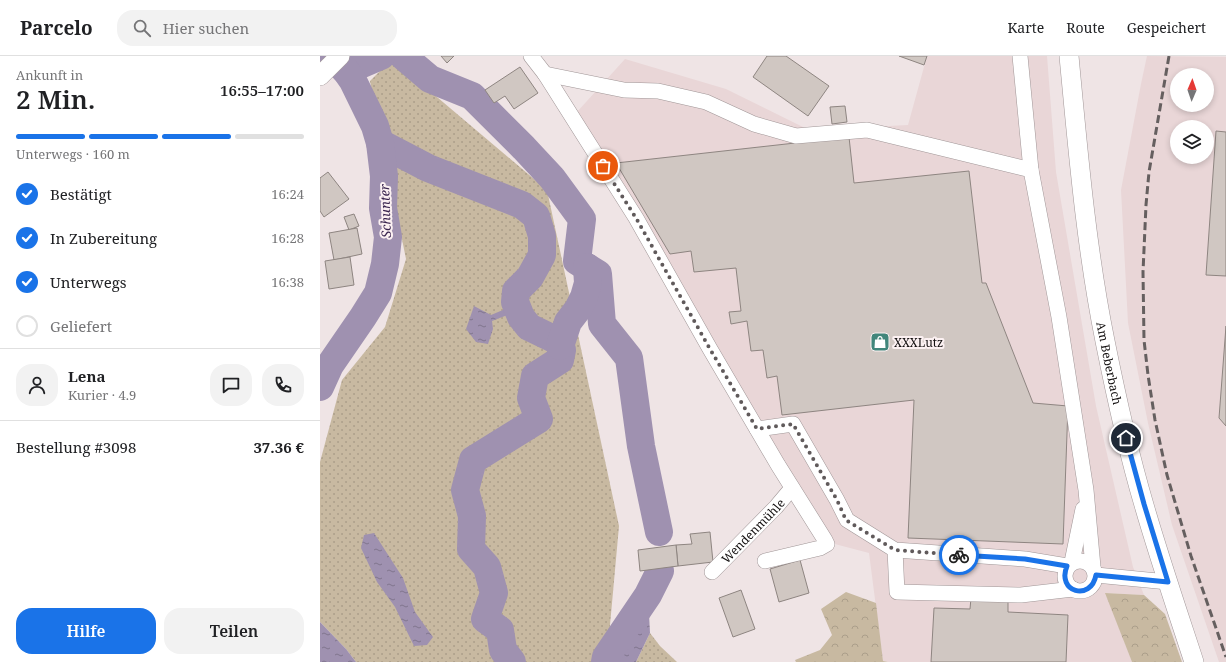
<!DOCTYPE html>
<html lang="de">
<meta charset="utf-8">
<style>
:root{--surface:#fff;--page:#f2f2f2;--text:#202124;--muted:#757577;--line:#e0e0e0;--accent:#1a73e8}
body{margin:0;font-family:"Noto Serif",serif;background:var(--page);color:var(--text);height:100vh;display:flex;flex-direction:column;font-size:15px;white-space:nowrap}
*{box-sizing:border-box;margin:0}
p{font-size:13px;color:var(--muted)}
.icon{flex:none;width:22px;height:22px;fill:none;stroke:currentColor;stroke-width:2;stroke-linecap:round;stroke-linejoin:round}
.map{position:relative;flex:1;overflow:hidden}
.drawer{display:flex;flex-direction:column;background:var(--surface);width:320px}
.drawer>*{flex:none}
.needle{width:26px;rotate:2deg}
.tools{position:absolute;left:850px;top:12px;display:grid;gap:8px}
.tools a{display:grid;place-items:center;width:44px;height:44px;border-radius:50%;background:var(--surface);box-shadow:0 2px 6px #0003;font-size:20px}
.pin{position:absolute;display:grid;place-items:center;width:34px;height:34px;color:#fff;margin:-17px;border:2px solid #fff;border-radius:50%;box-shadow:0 1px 4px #0007}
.courier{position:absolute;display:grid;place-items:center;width:40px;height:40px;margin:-20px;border:3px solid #1a73e8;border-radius:50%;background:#fff;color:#222;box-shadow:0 1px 5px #0007}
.head em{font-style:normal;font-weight:600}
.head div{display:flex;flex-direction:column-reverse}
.head{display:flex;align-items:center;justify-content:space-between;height:68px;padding:0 16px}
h1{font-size:26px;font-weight:600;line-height:30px}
.bar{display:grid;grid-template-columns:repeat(4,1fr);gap:6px 4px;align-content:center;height:48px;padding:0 16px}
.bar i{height:5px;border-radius:3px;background:var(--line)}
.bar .active{background:var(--accent)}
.bar p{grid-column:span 4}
.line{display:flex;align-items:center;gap:10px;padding:0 16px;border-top:1px solid var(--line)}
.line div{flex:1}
.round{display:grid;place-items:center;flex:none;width:42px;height:42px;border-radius:16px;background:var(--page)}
ol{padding:0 16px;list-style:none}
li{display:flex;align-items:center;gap:12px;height:44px}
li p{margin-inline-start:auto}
li .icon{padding:4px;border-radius:50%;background:var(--accent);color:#fff;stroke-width:4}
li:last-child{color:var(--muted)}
li i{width:22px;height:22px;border:2px solid var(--line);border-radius:50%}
.cta{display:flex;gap:8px;margin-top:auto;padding:8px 16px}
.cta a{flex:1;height:46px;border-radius:16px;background:var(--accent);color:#fff;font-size:16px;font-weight:600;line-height:46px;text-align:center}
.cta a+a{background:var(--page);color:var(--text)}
header{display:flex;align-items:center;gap:24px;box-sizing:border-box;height:56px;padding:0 20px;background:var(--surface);border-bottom:1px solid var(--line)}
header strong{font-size:19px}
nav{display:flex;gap:22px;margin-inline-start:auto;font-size:14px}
.search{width:280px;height:36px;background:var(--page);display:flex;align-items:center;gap:10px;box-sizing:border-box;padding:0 14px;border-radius:16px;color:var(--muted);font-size:15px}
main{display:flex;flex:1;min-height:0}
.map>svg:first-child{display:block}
</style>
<header>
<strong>Parcelo</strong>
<div class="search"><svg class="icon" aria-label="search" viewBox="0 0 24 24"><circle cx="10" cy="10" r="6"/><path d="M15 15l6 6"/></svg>Hier suchen</div>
<nav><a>Karte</a><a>Route</a><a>Gespeichert</a></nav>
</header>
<main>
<section class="drawer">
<div class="head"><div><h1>2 Min.</h1><p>Ankunft in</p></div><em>16:55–17:00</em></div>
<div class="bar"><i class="active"></i><i class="active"></i><i class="active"></i><i></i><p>Unterwegs · 160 m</p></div>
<ol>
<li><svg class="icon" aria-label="check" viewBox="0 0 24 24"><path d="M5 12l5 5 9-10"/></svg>Bestätigt<p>16:24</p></li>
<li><svg class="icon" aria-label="check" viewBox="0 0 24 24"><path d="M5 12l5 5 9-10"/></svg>In Zubereitung<p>16:28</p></li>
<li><svg class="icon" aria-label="check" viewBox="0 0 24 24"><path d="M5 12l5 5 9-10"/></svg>Unterwegs<p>16:38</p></li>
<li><i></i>Geliefert</li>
</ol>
<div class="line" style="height:72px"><a class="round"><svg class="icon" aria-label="person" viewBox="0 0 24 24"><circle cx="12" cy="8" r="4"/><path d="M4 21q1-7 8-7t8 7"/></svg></a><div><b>Lena</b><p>Kurier · 4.9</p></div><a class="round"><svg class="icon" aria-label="chat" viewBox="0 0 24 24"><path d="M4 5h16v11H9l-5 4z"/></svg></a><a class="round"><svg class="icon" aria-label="phone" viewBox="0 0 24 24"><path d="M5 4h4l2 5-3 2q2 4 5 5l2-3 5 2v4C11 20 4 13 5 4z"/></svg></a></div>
<div class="line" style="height:52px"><div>Bestellung #3098</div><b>37.36 €</b></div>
<div class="cta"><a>Hilfe</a><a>Teilen</a></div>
</section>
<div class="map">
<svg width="906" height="606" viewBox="0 0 906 606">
<defs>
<pattern id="grass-dots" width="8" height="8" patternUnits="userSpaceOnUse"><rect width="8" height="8" fill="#c8b9a1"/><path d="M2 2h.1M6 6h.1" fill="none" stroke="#ab9e8a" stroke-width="1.8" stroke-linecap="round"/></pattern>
<pattern id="forest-crowns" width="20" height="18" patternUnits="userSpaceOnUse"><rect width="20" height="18" fill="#c8b9a1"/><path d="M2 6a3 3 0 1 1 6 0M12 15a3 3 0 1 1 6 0" fill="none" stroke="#ab9e8a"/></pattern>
<pattern id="water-ripples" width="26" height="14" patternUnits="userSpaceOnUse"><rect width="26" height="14" fill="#9f91b0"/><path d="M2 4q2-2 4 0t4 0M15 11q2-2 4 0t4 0" fill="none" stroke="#80758e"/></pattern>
</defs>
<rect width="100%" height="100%" fill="#efe4e5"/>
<g fill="#e9d6d7" fill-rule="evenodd">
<path d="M607,0H727L736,116L776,350L813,511L824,539L786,537L812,606H568L563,605L549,497L511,487L257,56L305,3L406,33L489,74L588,69Z"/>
<path d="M827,0L906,1V606H899L852,469L828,367L808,267L801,134L821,28ZM857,19H887V49H857ZM857,71H887V101H857Z"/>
</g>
<g fill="url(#grass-dots)">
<path d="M72,3L227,134L299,470L289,580L277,606H36L26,593L0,566V406L22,324L65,271L86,203L50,25Z"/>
<path d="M330,577L340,590L357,606H316Z"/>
</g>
<g fill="url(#forest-crowns)">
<path d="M526,536L556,547L563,605L568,606H476L475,604L500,594L512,579L501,553Z"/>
<path d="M785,537L824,539L845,558L862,606H812Z"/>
</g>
<g fill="url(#water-ripples)">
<path d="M197,248L198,255L172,265L173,273L168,288L156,286L146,273L154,250L171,259Z"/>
<path d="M54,477L83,522L95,556L113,581L107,589L94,590L75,551L57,526L41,492L44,479Z"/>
<path d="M328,539L330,577L316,606H277L291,574Z"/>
<path d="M0,566L26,593L36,606H0Z"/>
</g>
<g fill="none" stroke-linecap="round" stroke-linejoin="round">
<g stroke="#9f91b0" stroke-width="28">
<path d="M83,0L110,23L152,40L204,92L232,122L262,163L257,205L278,218L282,268L309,302L321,390L339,476"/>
<path d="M26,15L61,0"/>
<path d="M60,87L108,112L202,149L216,160L222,180V199L210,221L196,235L195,246L201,261L209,271L238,285L242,294L240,304L215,320L211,342L219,363L153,404L145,434L152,460L151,493L167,511L174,537L165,563L180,574L183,594L192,606"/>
<path d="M240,290L248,266L258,253L264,241L268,227L267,211"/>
<path d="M0,331L10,309L43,261L58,237L65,208L68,181L63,152L64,120L60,87L55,70L33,25L26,15L11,0"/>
<path d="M285,606L286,601L328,539L340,515"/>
</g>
</g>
<g fill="#d0c7c2" stroke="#8e8581">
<path d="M121,0H134L127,7Z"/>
<path d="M447,0H466L509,30L488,60L433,21Z"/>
<path d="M579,0H607L604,9Z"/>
<path d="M200,11L218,37L194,53L185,40L174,47L165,34Z"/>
<path d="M525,50L527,66L512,68L510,51Z"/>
<path d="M896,75L906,76V220L886,219Z"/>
<path d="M529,81L534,127L649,115L662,227H666L713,347L748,350L743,488L588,482L594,344L462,359L457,320L447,322L443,294L431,295L427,265L411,268L409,256L421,255L416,212L374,216L371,195L350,198L296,107Z"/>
<path d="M8,116L29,143L4,161L0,155V122Z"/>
<path d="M34,158L39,170L29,174L24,161Z"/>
<path d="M37,172L42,198L14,204L9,177Z"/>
<path d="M30,201L34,229L9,233L5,205Z"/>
<path d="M906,270V370L899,362Z"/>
<path d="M390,476L393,506L358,510L356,489L372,488L370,478Z"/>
<path d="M356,489L358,510L320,515L318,494Z"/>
<path d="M480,504L489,537L459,546L450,513Z"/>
<path d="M421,534L435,573L413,581L399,542Z"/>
<path d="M651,542L688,544V556L748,559L746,606H611L614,552L650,553Z"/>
</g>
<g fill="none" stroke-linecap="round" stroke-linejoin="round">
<defs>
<g id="minor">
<path d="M211,0L225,18L316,162L390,293L458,409L505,484L507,488L500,492L445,505"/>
<path d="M225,18L304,34L338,35L386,46L434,68L476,80L547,74L711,114L700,0"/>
<path d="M711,114L739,261L766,434L773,511"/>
<path d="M437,373L473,368L517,444L527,464L575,494L705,503L747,510"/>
<path d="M575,494L577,536L701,539L753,533"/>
<circle cx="760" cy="520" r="15"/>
<path d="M752,506L763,453"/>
<path id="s1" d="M392,516L456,451L472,432"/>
<path d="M776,519L848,526"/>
</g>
<g id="major">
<path id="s2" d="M749,0C758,95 766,191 785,285C796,340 808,395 824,449C839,501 857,554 874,606"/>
<path d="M0,20L20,0"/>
</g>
</defs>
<use href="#minor" stroke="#a09697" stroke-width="16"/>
<use href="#major" stroke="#a09697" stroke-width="20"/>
<use href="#minor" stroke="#fff" stroke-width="15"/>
<use href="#major" stroke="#fff" stroke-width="19"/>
<path stroke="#655f5f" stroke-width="3" stroke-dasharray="8 4" stroke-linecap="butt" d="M849,0L829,116L826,149L823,216L824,284L828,319L835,364L847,419L871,500L906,601"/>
</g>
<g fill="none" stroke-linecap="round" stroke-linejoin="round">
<path stroke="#605a5b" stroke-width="4" stroke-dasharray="0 7.2" d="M283,110L316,162L390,293L437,373L473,368L517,444L526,464L575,494L639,499"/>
<path stroke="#1a73e8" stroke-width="5" d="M639,499L705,503L747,510C736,536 771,546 776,519L848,526L824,448L806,382"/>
</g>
<defs>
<symbol id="shop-square" viewBox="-11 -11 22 22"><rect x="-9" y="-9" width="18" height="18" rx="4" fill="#41867b" stroke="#fcf1f2"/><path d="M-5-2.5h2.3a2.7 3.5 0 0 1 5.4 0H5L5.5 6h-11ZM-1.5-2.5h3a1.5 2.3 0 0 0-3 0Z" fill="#fff"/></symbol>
</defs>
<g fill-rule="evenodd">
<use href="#shop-square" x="549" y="275" width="22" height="22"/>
</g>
<g text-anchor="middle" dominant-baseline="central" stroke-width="4" stroke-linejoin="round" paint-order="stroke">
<g font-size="12" fill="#131010" stroke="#fcf1f2" text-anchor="start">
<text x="574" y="286">XXXLutz</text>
</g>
<g font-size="12" fill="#131010" stroke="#fcf1f2">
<text stroke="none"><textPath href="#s2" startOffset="310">Am Beberbach</textPath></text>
<text stroke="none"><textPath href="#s1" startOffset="58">Wendenmühle</textPath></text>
</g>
<g font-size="13" font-style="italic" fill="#39244e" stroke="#fcf1f2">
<text transform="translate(65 155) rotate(-92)">Schunter</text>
</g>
</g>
</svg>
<div class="tools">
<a><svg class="needle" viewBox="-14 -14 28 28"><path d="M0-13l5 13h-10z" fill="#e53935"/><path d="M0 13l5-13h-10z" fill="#757577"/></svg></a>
<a><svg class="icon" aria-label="layers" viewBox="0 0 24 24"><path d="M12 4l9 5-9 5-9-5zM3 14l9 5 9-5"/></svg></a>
</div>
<div class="pin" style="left:283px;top:110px;background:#ea580c"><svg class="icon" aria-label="bag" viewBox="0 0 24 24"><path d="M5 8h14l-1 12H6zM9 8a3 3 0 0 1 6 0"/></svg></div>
<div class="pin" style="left:806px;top:382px;background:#1f2937"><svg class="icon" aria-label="home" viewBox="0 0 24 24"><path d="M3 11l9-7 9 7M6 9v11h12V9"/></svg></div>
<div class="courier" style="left:639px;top:499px"><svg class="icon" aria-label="bike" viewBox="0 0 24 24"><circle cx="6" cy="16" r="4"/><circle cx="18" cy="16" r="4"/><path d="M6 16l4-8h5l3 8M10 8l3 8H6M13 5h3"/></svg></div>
</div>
</main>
